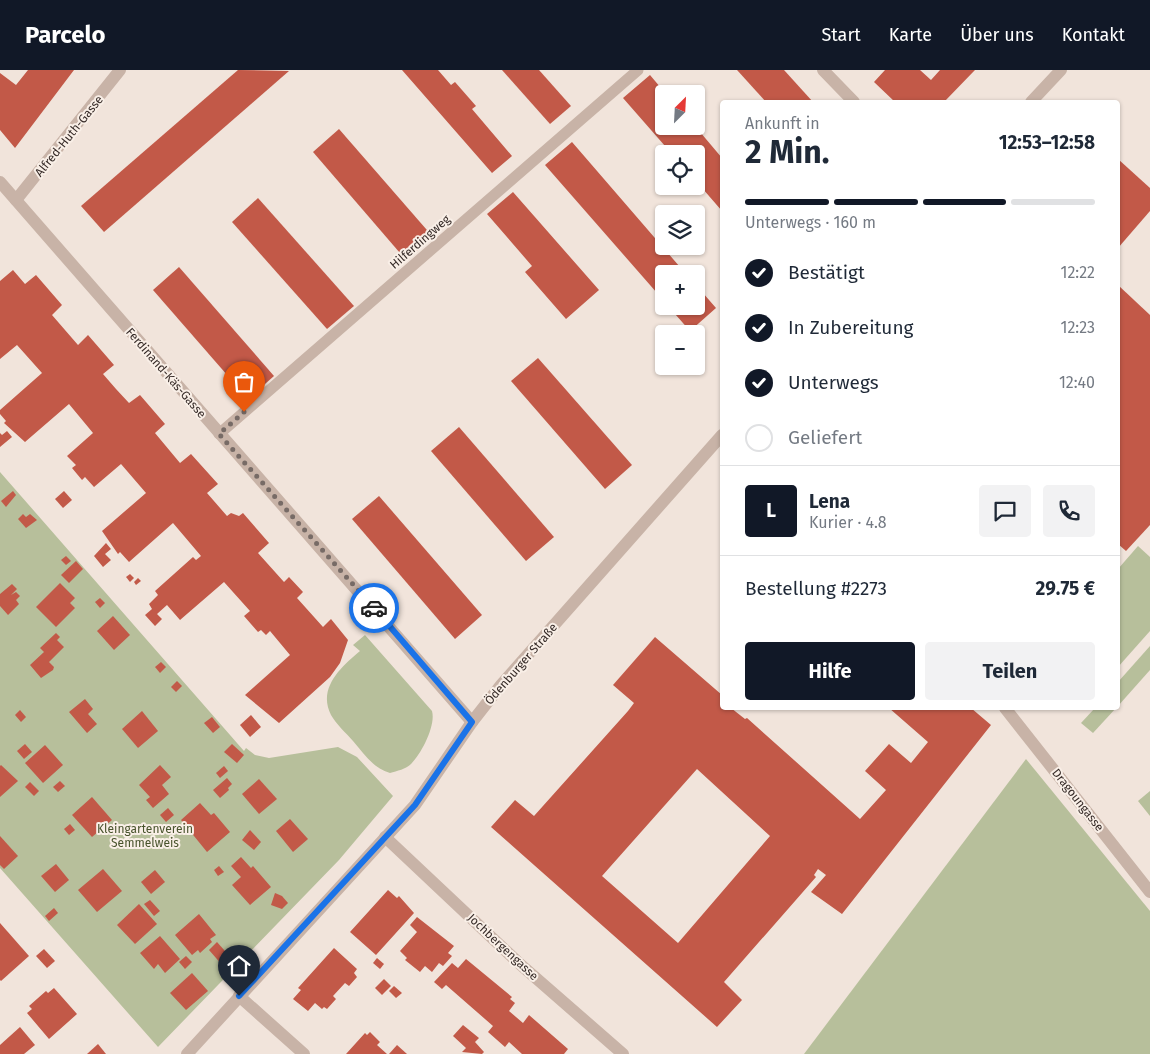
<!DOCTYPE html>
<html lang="de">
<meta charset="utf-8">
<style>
:root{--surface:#fff;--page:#f2f2f3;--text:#1f2937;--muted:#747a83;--line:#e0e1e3;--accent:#111827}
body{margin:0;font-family:"Fira Sans",sans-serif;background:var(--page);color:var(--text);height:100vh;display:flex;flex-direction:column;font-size:19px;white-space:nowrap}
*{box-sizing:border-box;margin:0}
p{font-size:16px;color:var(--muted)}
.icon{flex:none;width:28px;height:28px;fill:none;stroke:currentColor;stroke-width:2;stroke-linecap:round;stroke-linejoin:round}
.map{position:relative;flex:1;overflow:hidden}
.sheet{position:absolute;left:720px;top:30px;width:400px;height:610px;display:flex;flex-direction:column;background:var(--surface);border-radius:5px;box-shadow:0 1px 4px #0004}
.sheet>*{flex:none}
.needle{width:32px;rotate:24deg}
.fabs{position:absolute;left:655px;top:15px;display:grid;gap:10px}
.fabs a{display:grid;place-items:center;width:50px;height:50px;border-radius:5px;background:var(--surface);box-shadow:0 1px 4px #0004;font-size:25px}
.pin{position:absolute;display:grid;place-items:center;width:42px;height:42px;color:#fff;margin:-51px -21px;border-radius:50% 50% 50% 0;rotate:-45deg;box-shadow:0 0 5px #0007}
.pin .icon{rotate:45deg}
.courier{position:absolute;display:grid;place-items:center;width:50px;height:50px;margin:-25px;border:4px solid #1a73e8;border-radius:50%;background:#fff;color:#222;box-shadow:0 1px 6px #0007}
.summary em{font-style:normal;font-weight:700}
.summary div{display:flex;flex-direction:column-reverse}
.summary{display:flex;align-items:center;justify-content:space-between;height:85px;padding:0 25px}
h1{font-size:32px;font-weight:700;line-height:38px}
.bar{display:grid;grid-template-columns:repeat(4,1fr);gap:8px 5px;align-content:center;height:60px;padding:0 25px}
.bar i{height:6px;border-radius:4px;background:var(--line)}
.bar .on{background:var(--accent)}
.bar p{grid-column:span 4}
.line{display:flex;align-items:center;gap:12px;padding:0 25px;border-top:1px solid var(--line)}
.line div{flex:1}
.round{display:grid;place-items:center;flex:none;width:52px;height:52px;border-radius:5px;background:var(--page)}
ol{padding:0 25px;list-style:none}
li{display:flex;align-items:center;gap:15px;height:55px}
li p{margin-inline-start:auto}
li .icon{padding:5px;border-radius:50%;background:var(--accent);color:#fff;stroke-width:4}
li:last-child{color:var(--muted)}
li i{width:28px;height:28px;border:2px solid var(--line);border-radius:50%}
.primary-button{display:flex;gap:10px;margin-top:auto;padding:10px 25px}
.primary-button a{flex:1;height:58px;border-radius:5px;background:var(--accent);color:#fff;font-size:20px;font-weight:700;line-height:58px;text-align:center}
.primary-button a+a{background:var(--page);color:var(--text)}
header{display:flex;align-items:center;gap:30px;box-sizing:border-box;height:70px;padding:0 25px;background:var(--accent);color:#fff}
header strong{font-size:24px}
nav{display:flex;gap:28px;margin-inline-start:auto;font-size:18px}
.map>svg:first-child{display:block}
</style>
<header>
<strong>Parcelo</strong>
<nav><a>Start</a><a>Karte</a><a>Über uns</a><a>Kontakt</a></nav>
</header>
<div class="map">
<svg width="1150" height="984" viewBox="0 0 1150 984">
<rect width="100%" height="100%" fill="#f1e4db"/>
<g fill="#b7bf9b">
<path d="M0,402L244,681L246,678L255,685L269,688L338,677L357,687L393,726L339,790L158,977L0,798Z"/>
<path d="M1138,476L1150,487V561L1118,597V499Z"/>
<path d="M365,565L432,641C436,655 422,683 411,694C406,699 397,701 390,703C373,698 364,684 353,671C346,663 336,654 331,645C317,618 342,596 360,581L353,575Z"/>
<path d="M1150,576V600L1118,636V612Z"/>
<path d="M1095,638H1116L1093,663L1081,653Z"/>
<path d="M1026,689L1150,841V984H804Z"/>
<path d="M1150,721V746L1138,731Z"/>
</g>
<g fill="#c25948" fill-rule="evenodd">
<path d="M28,0H74L15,78L0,60V3L16,15Z"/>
<path d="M238,0L289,1L104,162L81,136Z"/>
<path d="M402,0H438L451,15L455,12L476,36L472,39L512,86L492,103Z"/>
<path d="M502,0H539L571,36L550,54Z"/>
<path d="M737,0H784L813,32H766Z"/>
<path d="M885,0H920L931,10L940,0H975L944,32H895L874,12Z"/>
<path d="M650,5L666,24H664V56H695L722,88V141L696,111V84H672L623,28Z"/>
<path d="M339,59L433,167L406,190L313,82Z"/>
<path d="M572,72L686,204H664V231L545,95Z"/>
<path d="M1118,89L1150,118V141L1118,178Z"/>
<path d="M513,122L599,220L566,249L525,202L532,196L487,144Z"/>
<path d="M258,128L354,236L327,259L232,152Z"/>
<path d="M179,197L274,306L248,329L153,220Z"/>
<path d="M13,200L25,214L36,205L62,235L52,245L78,275L88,265L114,295L103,304L116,319L129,333L140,325L165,354L155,363L180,393L191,384L218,414L207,423L227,446L231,443L239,446L243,443L269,473L258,483L284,512L289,507L303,522L297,528L323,557L331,549L348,570L340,593L330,607L279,653L245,625L290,585L270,561L266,565L261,560L258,562L244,546L250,541L224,512L180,550L167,535L157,544L162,549L155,556L145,545L152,539L149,534L158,525L155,521L193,487L196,490L201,486L173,453L129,492L120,482L118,484L102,461L146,423L121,394L94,417L85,407L82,410L72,398L76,395L67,386L93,363L69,334L25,372L4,353L6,351L0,344V340L42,303L17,275L0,289V211Z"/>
<path d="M696,215L716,238L690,261L668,236H696Z"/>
<path d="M1118,215L1150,245V455L1126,481L1118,474Z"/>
<path d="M538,288L632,395L605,419L511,311Z"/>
<path d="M459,357L554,467L526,491L431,381Z"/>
<path d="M7,361L12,367L0,377V363L2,365Z"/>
<path d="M13,421L16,425L6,437L1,431Z"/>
<path d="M64,421L72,430L63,438L55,429Z"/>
<path d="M379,426L482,545L455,569L352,449Z"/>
<path d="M23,444L26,447L30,444L37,450L26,458L18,449Z"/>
<path d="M106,473L111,479L105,484L111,490L103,497L94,486Z"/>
<path d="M66,486L71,491L66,495L61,490Z"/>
<path d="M76,491L83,499L69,513L61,505Z"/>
<path d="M130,504L134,508L130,512L126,507Z"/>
<path d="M138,508L141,511L136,515L134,512Z"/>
<path d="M60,513L75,528L70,533L75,538L56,557L36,537Z"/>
<path d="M12,514L17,519L11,525L16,522L20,526L16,530L19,534L8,545L0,536V524Z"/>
<path d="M100,528L105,533L100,538L95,532Z"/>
<path d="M113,546L130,565L114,580L97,561Z"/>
<path d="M56,563L60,567L57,570L64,577L49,592L54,597L53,600L41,608L30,595L44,582L40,578Z"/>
<path d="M655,567L722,625V638H731L745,649L747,648L860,749L886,720L865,701L889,674L911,693L928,672L889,638H971L991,655L842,844L811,822L826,805L818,799L814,805L816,807L724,912L742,930L717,957L491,757L515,730L534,746L628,641L634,633L613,615ZM697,699L770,766L678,873L602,806Z"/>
<path d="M161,592L166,597L160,603L155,597Z"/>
<path d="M177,611L182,616L176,622L171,617Z"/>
<path d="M85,629L93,639L88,644L97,654L87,663L69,642Z"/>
<path d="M20,640L26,647L21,652L15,645Z"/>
<path d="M142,641L158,661L138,678L122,659Z"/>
<path d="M251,645L261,657L250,667L240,655Z"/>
<path d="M212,647L220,657L213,663L204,653Z"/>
<path d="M25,674L32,682L24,689L17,681Z"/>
<path d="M232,674L244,685L237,693L224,682Z"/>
<path d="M45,675L63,695L43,713L25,693Z"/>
<path d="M1,695L18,711L0,727V696Z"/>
<path d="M160,695L171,707L162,715L169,724L153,738L146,730L150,727L139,715Z"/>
<path d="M224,696L228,701L220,708L216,703Z"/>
<path d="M227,708L232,714L228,718L229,720L220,728L213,720Z"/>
<path d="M259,709L277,729L259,744L242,724Z"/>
<path d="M60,711L65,716L58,722L53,717Z"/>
<path d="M30,712L39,721L34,726L25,717Z"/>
<path d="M92,727L112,750L92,767L72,745Z"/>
<path d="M200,733L211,745L214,743L230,762L207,782L181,750Z"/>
<path d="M168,738L174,745L166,752L160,745Z"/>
<path d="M290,749L308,769L293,782L276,761Z"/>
<path d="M70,754L75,760L69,765L64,759Z"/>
<path d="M250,760L261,772L254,780L242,770Z"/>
<path d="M0,766L18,786L4,799L0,795Z"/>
<path d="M241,787L251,798L253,796L271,817L250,835L232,815L241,807L231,796Z"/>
<path d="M56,794L69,810L55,822L41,806Z"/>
<path d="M219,796L224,802L218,806L214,800Z"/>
<path d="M103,799L122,821L97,842L78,820Z"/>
<path d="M155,800L165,812L151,824L141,812Z"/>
<path d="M388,820L397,828L399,826L414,843L376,885L350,862Z"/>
<path d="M275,823L282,826L288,833L282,839L271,835Z"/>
<path d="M150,830L160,841L154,846L144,834Z"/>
<path d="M139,834L157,854L135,874L117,855Z"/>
<path d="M54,838L58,843L49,851L45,846Z"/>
<path d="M199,844L216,865L210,869L212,872L200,883L198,880L192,885L175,865Z"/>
<path d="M417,847L454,876L448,883L452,886L443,896L439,893L432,902L425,896L420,902L405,890L407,888L400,881L417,862L410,855Z"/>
<path d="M0,853L29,886L1,911L0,910Z"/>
<path d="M160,866L180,889L165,903L158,894L154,899L140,883Z"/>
<path d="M217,872L232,889L223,896L209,880Z"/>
<path d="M334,878L357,899L354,903L357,907L349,916L345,913L333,926L336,929L327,939L324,937L322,939L315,933L308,941L293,929L301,920L298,918Z"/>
<path d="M44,879L55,891L47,898L36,886Z"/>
<path d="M186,886L192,892L185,899L179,892Z"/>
<path d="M377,888L384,894L380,899L373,893Z"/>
<path d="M466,889L512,927L510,929L515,933L509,941L523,953L529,945L568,979L564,984H522L509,972L505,977L488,962L493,956L446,915L442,919L434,912L452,893L458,898Z"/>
<path d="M192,903L208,921L186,940L170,923Z"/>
<path d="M384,909L391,916L382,925L375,918Z"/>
<path d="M394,916L402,923L396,928L389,921Z"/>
<path d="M54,918L77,944L49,969L27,943L32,939L29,936L46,921L48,923Z"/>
<path d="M463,955L479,968L475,972L484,982L482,984L462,982L466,978L453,966Z"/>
<path d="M20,957L35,975L24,984H0V975Z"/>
<path d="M370,962L380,972L377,975L387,984H346L365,963L367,965Z"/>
<path d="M98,974L106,984H87Z"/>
<path d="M397,975L407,984H389Z"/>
</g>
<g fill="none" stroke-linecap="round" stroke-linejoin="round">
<path stroke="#c8b3a7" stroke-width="11" d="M219,364L638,0"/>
<g stroke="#c8b3a7" stroke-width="12">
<path d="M823,0L854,32"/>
<path d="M1031,32L1061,0"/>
<path d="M0,112L472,652"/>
<path d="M16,130L120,0"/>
<path d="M1005,638L1150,822"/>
<path d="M385,767L521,895L623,984"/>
<path d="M239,926L304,984"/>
<path d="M187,984L415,735L472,652L501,615L722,365"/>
</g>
</g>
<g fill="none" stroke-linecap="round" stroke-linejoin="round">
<path stroke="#776b66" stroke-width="5" stroke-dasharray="0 9" d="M244,342L219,364L374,538"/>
<path stroke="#1a73e8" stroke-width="6" d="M239,926L415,735L472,652L374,538"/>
</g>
<g text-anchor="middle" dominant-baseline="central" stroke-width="4" stroke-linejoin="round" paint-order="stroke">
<g font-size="12" fill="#352a27" stroke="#f9efe7">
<text transform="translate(69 66) rotate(-51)">Alfred-Huth-Gasse</text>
<text transform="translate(420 172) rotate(-41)">Hilferdingweg</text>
<text transform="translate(166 303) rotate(49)">Ferdinand-Käs-Gasse</text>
<text transform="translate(521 594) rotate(-49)">Ödenburger Straße</text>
<text transform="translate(1078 730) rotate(52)">Dragoungasse</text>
<text transform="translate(503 877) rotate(43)">Jochbergengasse</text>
</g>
<g font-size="12" fill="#48532c" stroke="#f9efe7">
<text x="145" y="759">Kleingartenverein<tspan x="145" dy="14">Semmelweis</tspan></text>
</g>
</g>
</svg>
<div class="fabs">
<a><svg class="needle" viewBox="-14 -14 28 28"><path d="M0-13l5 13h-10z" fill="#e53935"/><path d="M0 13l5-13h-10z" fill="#747a83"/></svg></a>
<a><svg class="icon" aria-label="locate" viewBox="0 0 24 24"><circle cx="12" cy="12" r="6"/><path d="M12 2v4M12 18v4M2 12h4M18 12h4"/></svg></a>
<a><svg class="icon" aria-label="layers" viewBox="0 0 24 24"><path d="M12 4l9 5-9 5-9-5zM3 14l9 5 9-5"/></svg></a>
<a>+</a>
<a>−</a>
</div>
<div class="pin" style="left:244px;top:342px;background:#ea580c"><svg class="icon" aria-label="bag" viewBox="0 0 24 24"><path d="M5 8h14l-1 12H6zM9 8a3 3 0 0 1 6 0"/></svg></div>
<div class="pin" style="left:239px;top:926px;background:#1f2937"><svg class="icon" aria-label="home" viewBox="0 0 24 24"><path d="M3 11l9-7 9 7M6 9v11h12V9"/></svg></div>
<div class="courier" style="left:374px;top:538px"><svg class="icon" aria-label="car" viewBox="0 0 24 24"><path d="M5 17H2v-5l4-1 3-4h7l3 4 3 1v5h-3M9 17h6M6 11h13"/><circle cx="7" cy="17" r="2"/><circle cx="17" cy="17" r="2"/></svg></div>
<section class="sheet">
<div class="summary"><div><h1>2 Min.</h1><p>Ankunft in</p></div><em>12:53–12:58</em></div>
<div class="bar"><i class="on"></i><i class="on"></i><i class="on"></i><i></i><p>Unterwegs · 160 m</p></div>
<ol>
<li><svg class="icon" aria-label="check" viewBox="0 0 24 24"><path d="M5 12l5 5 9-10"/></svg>Bestätigt<p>12:22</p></li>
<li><svg class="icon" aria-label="check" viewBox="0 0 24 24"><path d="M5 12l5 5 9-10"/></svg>In Zubereitung<p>12:23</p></li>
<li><svg class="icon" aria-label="check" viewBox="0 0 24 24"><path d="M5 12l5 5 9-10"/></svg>Unterwegs<p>12:40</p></li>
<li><i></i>Geliefert</li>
</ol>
<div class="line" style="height:90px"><b class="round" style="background:var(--accent);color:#fff">L</b><div><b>Lena</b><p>Kurier · 4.8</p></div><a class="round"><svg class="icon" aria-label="chat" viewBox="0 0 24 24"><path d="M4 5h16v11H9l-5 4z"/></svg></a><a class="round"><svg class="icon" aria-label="phone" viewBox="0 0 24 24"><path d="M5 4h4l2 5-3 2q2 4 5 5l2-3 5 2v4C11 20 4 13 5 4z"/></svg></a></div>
<div class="line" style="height:65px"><div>Bestellung #2273</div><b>29.75 €</b></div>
<div class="primary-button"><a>Hilfe</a><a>Teilen</a></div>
</section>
</div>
